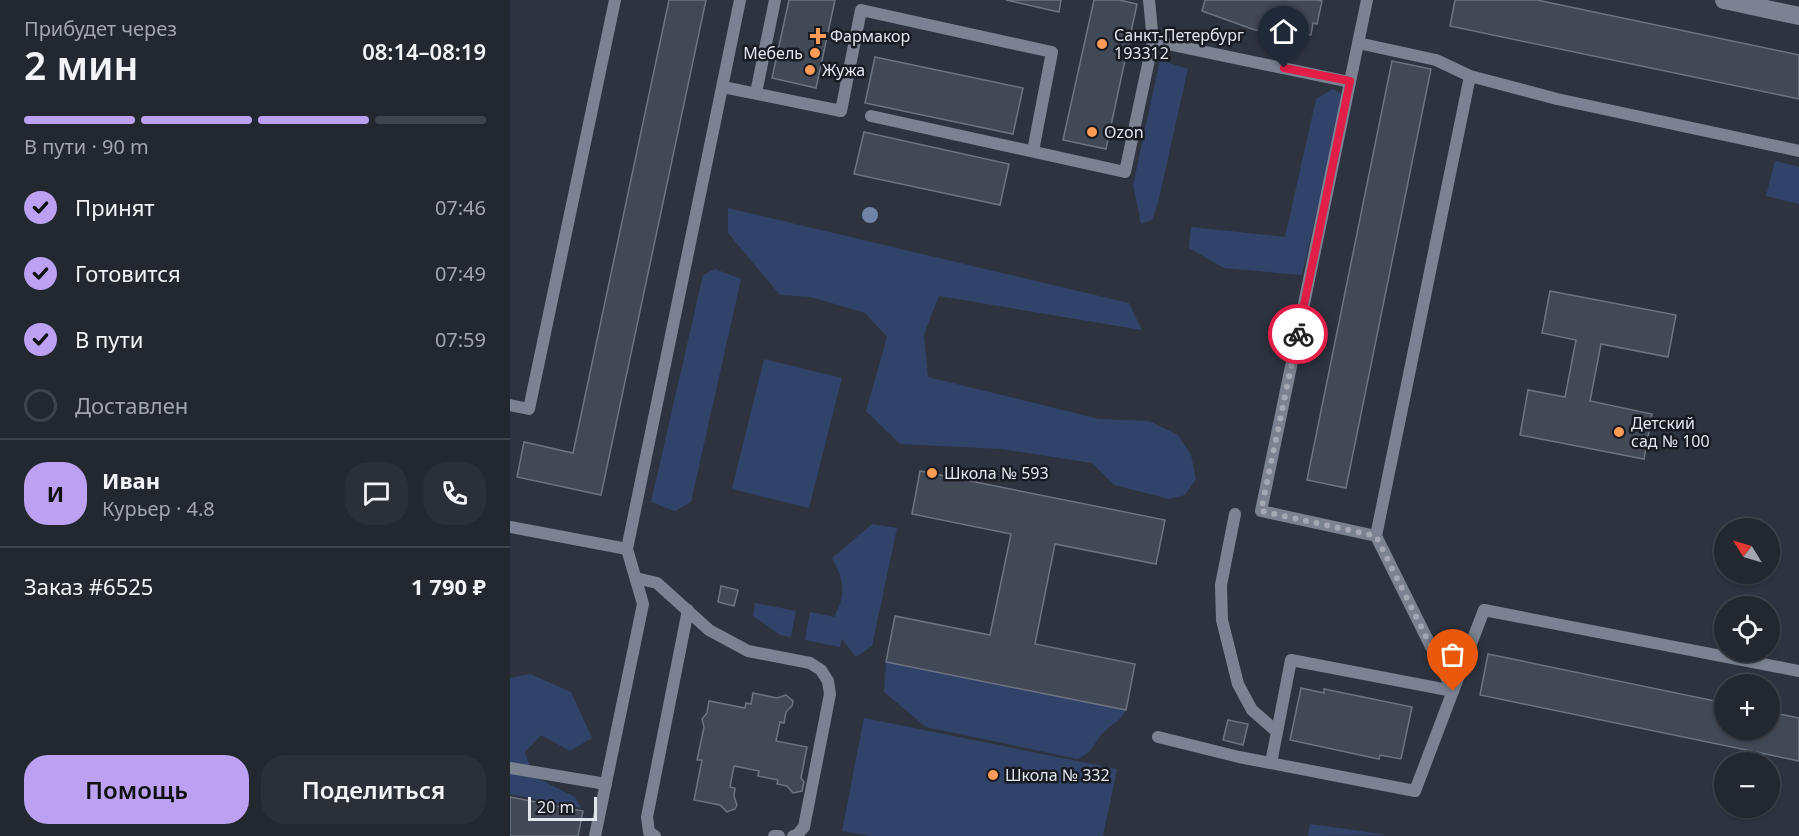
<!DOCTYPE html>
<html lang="ru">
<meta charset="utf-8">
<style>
:root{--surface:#222730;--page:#2a2f38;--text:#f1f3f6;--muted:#a2a5ab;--line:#3f444c;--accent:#bca0f2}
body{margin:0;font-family:"Noto Sans",sans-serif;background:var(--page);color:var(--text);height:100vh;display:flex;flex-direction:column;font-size:22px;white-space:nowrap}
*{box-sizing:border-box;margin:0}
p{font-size:20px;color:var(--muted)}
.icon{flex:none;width:33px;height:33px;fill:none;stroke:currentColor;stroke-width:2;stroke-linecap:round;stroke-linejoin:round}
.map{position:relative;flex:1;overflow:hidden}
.side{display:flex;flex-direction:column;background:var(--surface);width:510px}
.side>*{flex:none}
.needle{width:39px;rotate:307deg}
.fabs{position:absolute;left:1204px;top:518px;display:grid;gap:12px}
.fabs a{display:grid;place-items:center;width:66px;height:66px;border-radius:50%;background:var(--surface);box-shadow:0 2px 4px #0004,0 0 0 2px var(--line);font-size:30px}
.scale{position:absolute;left:18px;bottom:15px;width:69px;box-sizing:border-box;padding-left:6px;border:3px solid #e2e6ef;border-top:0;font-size:16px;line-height:21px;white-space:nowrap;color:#e2e6ef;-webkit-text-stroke:4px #181b21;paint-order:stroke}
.pin{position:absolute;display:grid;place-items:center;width:51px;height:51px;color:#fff;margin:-62px -26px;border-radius:50% 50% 50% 0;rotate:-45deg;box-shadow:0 0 6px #0007}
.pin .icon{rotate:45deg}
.courier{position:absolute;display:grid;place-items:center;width:60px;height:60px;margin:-30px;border:4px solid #e11d48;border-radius:50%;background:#fff;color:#222;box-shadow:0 2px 8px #0007}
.summary em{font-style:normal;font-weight:600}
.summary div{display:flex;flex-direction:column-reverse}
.summary{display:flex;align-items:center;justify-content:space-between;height:102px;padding:0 24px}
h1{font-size:39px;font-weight:600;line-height:45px}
.bar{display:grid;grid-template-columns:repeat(4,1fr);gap:9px 6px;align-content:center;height:72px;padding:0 24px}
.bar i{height:8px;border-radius:4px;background:var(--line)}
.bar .active{background:var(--accent)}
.bar p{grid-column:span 4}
.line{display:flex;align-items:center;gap:15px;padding:0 24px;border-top:2px solid var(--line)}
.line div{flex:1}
.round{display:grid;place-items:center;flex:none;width:63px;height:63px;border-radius:24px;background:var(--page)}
ol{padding:0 24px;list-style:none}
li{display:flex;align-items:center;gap:18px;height:66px}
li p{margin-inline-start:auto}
li .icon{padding:6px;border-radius:50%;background:var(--accent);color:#111;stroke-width:4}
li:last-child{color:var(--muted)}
li i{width:33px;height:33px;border:3px solid var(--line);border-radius:50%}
.action{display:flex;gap:12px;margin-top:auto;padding:12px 24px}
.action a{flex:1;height:69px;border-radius:24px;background:var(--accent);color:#111;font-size:24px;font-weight:600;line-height:69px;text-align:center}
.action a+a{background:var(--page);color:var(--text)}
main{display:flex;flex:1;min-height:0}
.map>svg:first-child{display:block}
</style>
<main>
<section class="side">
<div class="summary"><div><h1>2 мин</h1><p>Прибудет через</p></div><em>08:14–08:19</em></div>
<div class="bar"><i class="active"></i><i class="active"></i><i class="active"></i><i></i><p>В пути · 90 m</p></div>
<ol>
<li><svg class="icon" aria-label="check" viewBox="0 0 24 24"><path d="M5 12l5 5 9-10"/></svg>Принят<p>07:46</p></li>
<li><svg class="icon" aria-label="check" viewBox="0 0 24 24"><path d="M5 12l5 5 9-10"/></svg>Готовится<p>07:49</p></li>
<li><svg class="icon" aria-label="check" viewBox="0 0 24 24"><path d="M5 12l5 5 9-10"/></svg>В пути<p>07:59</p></li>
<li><i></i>Доставлен</li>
</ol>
<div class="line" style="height:108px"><b class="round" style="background:var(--accent);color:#111">И</b><div><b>Иван</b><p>Курьер · 4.8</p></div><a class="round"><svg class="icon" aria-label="chat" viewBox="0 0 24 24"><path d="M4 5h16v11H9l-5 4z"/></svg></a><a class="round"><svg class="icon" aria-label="phone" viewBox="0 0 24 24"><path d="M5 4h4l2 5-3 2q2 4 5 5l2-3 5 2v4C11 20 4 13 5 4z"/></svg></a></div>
<div class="line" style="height:78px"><div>Заказ #6525</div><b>1 790 ₽</b></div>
<div class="action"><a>Помощь</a><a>Поделиться</a></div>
</section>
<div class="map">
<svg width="1289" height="836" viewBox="0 0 1289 836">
<rect width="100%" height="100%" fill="#2d3440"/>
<g fill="#314369">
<path d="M650,60L678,69L648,203L642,220L631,224L623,185Z"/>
<path d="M823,89L834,96L792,275L714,268L679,248L681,227L775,237L806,99Z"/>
<path d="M1265,161L1289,167V204L1256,196Z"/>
<path d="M218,208L619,303L632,330L429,296L414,334L418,377L589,419L639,421L668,435L681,455L686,479L675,495L659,499L604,485L582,463L492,449L390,444L356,411L377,337L355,313L301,297L270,295L218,233Z"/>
<path d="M205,269L231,279L181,502L165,511L141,502L193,275Z"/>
<path d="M254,359L332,378L299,508L222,489Z"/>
<path d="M362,524L387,528L362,646L346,657L332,639L330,647L295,640L300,612L324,617C337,594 334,580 322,558Z"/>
<path d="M245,603L286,611L281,637L270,635L243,616Z"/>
<path d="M376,662L616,710C608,724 601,724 592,734C580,748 586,749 568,759L416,727L374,692Z"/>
<path d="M20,674L61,692L82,738L60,751L31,735L15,752L23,776L65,797L71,808L0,794V678Z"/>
<path d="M354,718L607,769L593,836H359L332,831Z"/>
<path d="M800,824L878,835L798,836Z"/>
</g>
<g fill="#424956" stroke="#6c7482" stroke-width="1.5">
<path d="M159,0H196L91,495L7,477L14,442L63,453Z"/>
<path d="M279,0H325L306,88L262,78Z"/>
<path d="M496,0H551L549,12Z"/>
<path d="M584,0H609L627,4L596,149L553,140Z"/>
<path d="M695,0H808L812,1L807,24L803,23L801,35L745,30L692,11Z"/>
<path d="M945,0H1027L1289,55V99L940,26Z"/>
<path d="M365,57L513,88L503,134L355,103Z"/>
<path d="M882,61L921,69L836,488L797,480Z"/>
<path d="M354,132L499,164L490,205L344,174Z"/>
<path d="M1040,291L1166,315L1158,357L1091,344L1080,401L1142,414L1134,459L1010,435L1018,390L1055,397L1066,340L1032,333Z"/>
<path d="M410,471L655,520L646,564L545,544L525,644L625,664L616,710L376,662L385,616L480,635L501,534L402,514Z"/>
<path d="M211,586L228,590L224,606L208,602Z"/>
<path d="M978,654L1215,703V729H1260V712L1289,718V761L970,695Z"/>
<path d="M791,688L814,693V689L902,707L891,759L870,755L869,759L780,740Z"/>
<path d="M243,693L267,698L276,695L283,701L282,706L276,712L274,723L270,722L266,741L297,747L291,778L294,782L292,791L283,793L277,786L267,784L268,780L248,776L249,771L224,766L220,787L225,788L224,796L227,805L225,809L217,812L210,805L184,800L192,760H187L194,727L192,719L197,713L199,701L235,708L236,703L241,704Z"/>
<path d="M718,720L738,724L733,745L713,740Z"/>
<path d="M0,797L73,811L68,836H0Z"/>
</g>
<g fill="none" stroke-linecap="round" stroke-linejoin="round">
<g stroke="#7b8291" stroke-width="12">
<path d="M857,0L751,511L866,536"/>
<path d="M643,41L840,82"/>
<path d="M848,43L926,60L960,76L1047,99L1289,151"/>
<path d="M960,76L866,536L943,691L974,610L1289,671"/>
<path d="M213,87L331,111L351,10L542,52L523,151"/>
<path d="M246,93L265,0"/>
<path d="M361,116L615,172L643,41L639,0"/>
<path d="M0,405L19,409L105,0"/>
<path d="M725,514L711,585L712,620L728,684L742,710L767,732"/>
<path d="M0,527L117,549"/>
<path d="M126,578L147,583L199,630L238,651L300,663L311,670L318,681L320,694L294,827L287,835L283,836"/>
<path d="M648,737L729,757L905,791L943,691L781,660L761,763"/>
<path d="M0,768L96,784"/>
<path d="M85,836L133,604L117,549L230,0"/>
<path d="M145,836L139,832L137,817L178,610"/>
<path d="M264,836H269"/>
</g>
<path stroke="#7b8291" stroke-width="18" d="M1214,0L1289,16"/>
</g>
<circle fill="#7183a6" cx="360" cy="215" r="8"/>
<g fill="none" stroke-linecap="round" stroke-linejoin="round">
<path stroke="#a3a8b2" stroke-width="6" stroke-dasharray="0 10.8" d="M788,334L751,511L866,536L943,691"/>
<path stroke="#e11d48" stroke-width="8" d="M774,68L840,81L788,334"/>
</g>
<g fill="#fe9c57" stroke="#181b21" stroke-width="2">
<path d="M305 27h6v6h6v6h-6v6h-6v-6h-6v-6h6z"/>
<circle cx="592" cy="44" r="6"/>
<circle cx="305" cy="53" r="6"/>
<circle cx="300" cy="70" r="6"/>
<circle cx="582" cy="132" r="6"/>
<circle cx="1109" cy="432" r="6"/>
<circle cx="422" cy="473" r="6"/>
<circle cx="483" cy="775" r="6"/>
</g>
<g text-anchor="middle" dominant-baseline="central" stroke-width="5" stroke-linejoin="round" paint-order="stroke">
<g font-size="16" fill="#e2e6ef" stroke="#181b21" text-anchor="start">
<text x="604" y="35">Санкт-Петербург<tspan x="604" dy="18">193312</tspan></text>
<text x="320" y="36">Фармакор</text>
<text x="293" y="53" text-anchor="end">Мебель</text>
<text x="312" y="70">Жужа</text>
<text x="594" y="132">Ozon</text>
<text x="1121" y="423">Детский<tspan x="1121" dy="18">сад № 100</tspan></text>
<text x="434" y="473">Школа № 593</text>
<text x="495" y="775">Школа № 332</text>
</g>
</g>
</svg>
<div class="fabs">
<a><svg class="needle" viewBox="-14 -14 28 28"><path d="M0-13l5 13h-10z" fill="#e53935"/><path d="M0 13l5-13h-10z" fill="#a2a5ab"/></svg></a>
<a><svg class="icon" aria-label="locate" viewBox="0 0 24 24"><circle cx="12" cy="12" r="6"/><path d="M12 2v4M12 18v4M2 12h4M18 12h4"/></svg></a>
<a>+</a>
<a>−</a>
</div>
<div class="scale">20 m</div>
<div class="pin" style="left:943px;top:691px;background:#ea580c"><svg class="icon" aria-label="bag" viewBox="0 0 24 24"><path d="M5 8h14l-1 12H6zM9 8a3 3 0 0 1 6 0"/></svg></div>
<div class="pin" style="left:774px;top:68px;background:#1f2937"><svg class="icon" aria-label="home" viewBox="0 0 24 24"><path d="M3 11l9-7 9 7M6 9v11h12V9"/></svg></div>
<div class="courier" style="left:788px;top:334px"><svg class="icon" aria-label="bike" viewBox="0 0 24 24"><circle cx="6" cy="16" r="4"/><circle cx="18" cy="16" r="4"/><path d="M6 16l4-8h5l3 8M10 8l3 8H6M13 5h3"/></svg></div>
</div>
</main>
